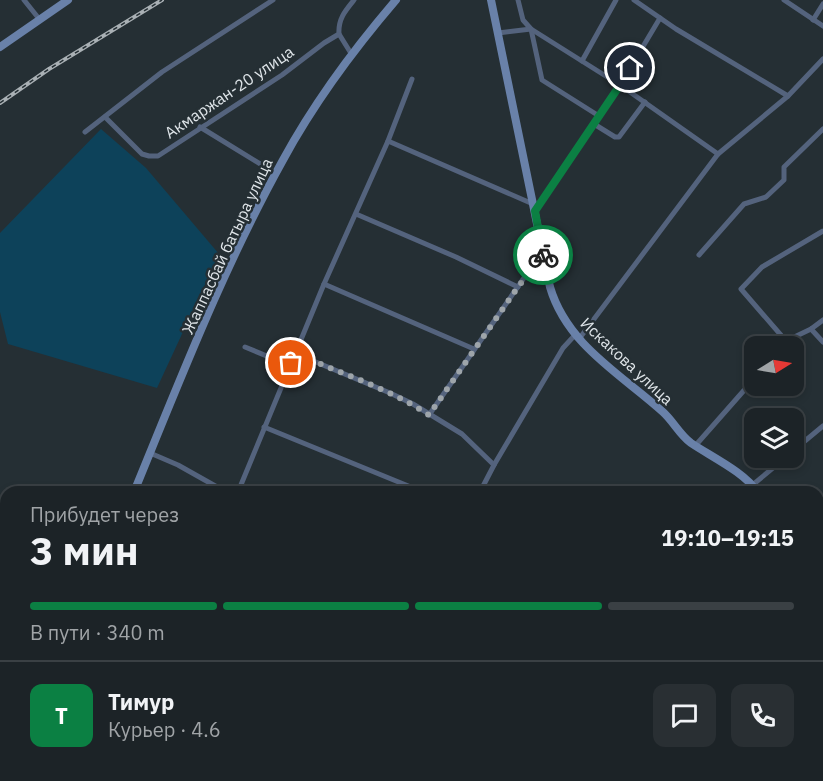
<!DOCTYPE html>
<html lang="ru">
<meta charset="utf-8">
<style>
:root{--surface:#1c2327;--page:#292f33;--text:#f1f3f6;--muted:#a0a4a7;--line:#3a4044;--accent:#0b8043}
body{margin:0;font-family:"IBM Plex Sans",sans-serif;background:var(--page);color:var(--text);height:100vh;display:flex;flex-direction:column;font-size:22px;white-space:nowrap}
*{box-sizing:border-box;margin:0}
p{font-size:20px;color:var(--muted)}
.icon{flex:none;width:33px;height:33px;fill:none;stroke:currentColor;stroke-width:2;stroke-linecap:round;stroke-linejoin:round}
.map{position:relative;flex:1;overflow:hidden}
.details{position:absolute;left:0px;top:486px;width:824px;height:296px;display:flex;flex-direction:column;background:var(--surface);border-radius:18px 18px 0 0;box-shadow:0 3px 9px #0003,0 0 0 2px var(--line)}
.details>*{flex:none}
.needle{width:39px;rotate:79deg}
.buttons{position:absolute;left:744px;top:336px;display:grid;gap:12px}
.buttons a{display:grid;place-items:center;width:60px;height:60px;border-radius:12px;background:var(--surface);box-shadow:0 3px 9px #0003,0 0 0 2px var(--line);font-size:30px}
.pin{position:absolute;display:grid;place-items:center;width:51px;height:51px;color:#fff;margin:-26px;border:3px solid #fff;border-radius:50%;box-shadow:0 2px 6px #0007}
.courier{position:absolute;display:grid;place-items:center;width:60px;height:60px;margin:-30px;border:4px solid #0b8043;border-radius:50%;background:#fff;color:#222;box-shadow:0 2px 8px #0007}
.summary em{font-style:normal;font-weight:700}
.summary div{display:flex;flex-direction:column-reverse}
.summary{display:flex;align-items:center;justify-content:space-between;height:102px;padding:0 30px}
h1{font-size:39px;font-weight:700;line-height:45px}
.bar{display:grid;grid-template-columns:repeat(4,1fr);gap:9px 6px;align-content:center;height:72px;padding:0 30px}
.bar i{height:8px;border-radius:4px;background:var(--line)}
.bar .active{background:var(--accent)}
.bar p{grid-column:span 4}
.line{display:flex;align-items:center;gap:15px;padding:0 30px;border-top:2px solid var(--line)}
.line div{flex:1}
.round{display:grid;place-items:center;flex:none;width:63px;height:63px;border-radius:12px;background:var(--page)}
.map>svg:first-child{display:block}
</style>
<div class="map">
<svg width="823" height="781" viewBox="0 0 823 781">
<rect width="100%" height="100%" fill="#252f34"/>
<path fill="#0d425a" d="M101,129L146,168L219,254L157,388L8,344L0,312V233Z"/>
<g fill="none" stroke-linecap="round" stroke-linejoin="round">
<g stroke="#54637d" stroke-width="5">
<path d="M24,0L40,20"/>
<path d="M518,0L523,20L531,29L542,80L599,116"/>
<path d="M634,0L676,29L788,96"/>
<path d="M784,0L823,26"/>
<path d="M813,20L823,4"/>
<path d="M498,33L531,29L620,85L718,154"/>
<path d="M339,34L352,55"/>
<path d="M582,61L616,0"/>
<path d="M105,117L142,154L149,156H158L282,75L324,43L339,34C338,19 345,11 354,0"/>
<path d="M594,124L615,137H619L645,102"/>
<path d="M200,127L275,173"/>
<path d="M85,132L162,72L273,0"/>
<path d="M388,141L533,204"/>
<path d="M535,211L620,85L660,18"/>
<path d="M356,214L456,257L518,287"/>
<path d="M699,255L744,204L766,197L784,180V167L823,129"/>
<path d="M324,284L474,349"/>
<path d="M811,329L823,342"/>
<path d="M579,339L718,154L788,96L823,59"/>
<path d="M786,341L741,289L762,267L823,231"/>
<path d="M782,346L786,341L811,329L823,320"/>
<path d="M245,347L286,364C300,361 292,354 311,360L390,393L413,404L462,434L494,465"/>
<path d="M429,415L526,275L543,255"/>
<path d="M264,427L423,492"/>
<path d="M695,446L754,379"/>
<path d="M794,450L823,426"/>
<path d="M150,453L178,465L226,492"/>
<path d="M238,492L324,284L388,141L412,79"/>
<path d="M480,492L494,465L563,348L575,335"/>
<path d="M744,492L785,458"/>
<path d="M818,732L823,738"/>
<path d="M264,776L288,781"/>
<path d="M497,776L503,781"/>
<path d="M664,776L668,781"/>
<path d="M762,776L766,781"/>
<path d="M405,781L409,776"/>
</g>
<g stroke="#6981a9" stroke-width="8">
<path d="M491,0L550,287C567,345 621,374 663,412C673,421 680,435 691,443C710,456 746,473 757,492"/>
<path d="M0,47L68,0"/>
<path d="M134,492C180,380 224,266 283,160C314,103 354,49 396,0"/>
<path d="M818,587L823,595"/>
<path d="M14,781L16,776"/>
<path d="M20,781L22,776"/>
</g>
<path stroke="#7998cc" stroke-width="8" d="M0,751L6,746"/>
<defs>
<path id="rail" d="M0,103L49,69L162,0"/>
</defs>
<use href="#rail" stroke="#a9b0b4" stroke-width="4"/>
<use href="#rail" stroke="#252f34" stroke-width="1.5" stroke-dasharray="4.5" stroke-linecap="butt"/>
</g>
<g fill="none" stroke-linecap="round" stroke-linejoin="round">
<path stroke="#9ea5aa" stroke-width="6" stroke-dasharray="0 10.8" d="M291,363C298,356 302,357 311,360C351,377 393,391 429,415L518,287L543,255"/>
<path stroke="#0b8043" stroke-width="8" d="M543,255L535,211L620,85L630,68"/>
</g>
<g text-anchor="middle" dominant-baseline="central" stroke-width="5" stroke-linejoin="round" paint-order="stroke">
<g font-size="16" fill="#dfe5e9" stroke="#252f34">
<text transform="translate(229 92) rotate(-34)">Акмаржан-20 улица</text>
<text transform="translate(227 246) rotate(-65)">Жаппасбай батыра улица</text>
<text transform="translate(627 361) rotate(43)">Искакова улица</text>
</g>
</g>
</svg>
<div class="buttons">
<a><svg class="needle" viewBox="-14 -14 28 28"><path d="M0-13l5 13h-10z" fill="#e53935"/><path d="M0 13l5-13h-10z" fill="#a0a4a7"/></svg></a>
<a><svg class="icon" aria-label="layers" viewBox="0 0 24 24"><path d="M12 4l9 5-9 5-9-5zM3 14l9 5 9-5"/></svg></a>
</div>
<div class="pin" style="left:291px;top:363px;background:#ea580c"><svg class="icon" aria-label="bag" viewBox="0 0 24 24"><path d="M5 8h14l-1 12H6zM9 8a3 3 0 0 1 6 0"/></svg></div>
<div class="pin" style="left:630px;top:68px;background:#1f2937"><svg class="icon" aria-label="home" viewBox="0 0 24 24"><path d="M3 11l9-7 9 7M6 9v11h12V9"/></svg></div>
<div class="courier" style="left:543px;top:255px"><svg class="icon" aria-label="bike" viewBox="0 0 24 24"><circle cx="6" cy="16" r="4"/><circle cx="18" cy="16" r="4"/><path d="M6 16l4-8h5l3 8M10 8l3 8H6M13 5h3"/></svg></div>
<section class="details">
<div class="summary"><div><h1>3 мин</h1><p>Прибудет через</p></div><em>19:10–19:15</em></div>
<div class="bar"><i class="active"></i><i class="active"></i><i class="active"></i><i></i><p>В пути · 340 m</p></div>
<div class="line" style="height:108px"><b class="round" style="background:var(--accent);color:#fff">Т</b><div><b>Тимур</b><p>Курьер · 4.6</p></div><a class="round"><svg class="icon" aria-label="chat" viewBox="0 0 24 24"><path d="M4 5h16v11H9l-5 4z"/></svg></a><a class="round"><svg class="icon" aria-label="phone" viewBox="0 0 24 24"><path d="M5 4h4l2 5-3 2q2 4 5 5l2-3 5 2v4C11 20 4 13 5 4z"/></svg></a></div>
</section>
</div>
